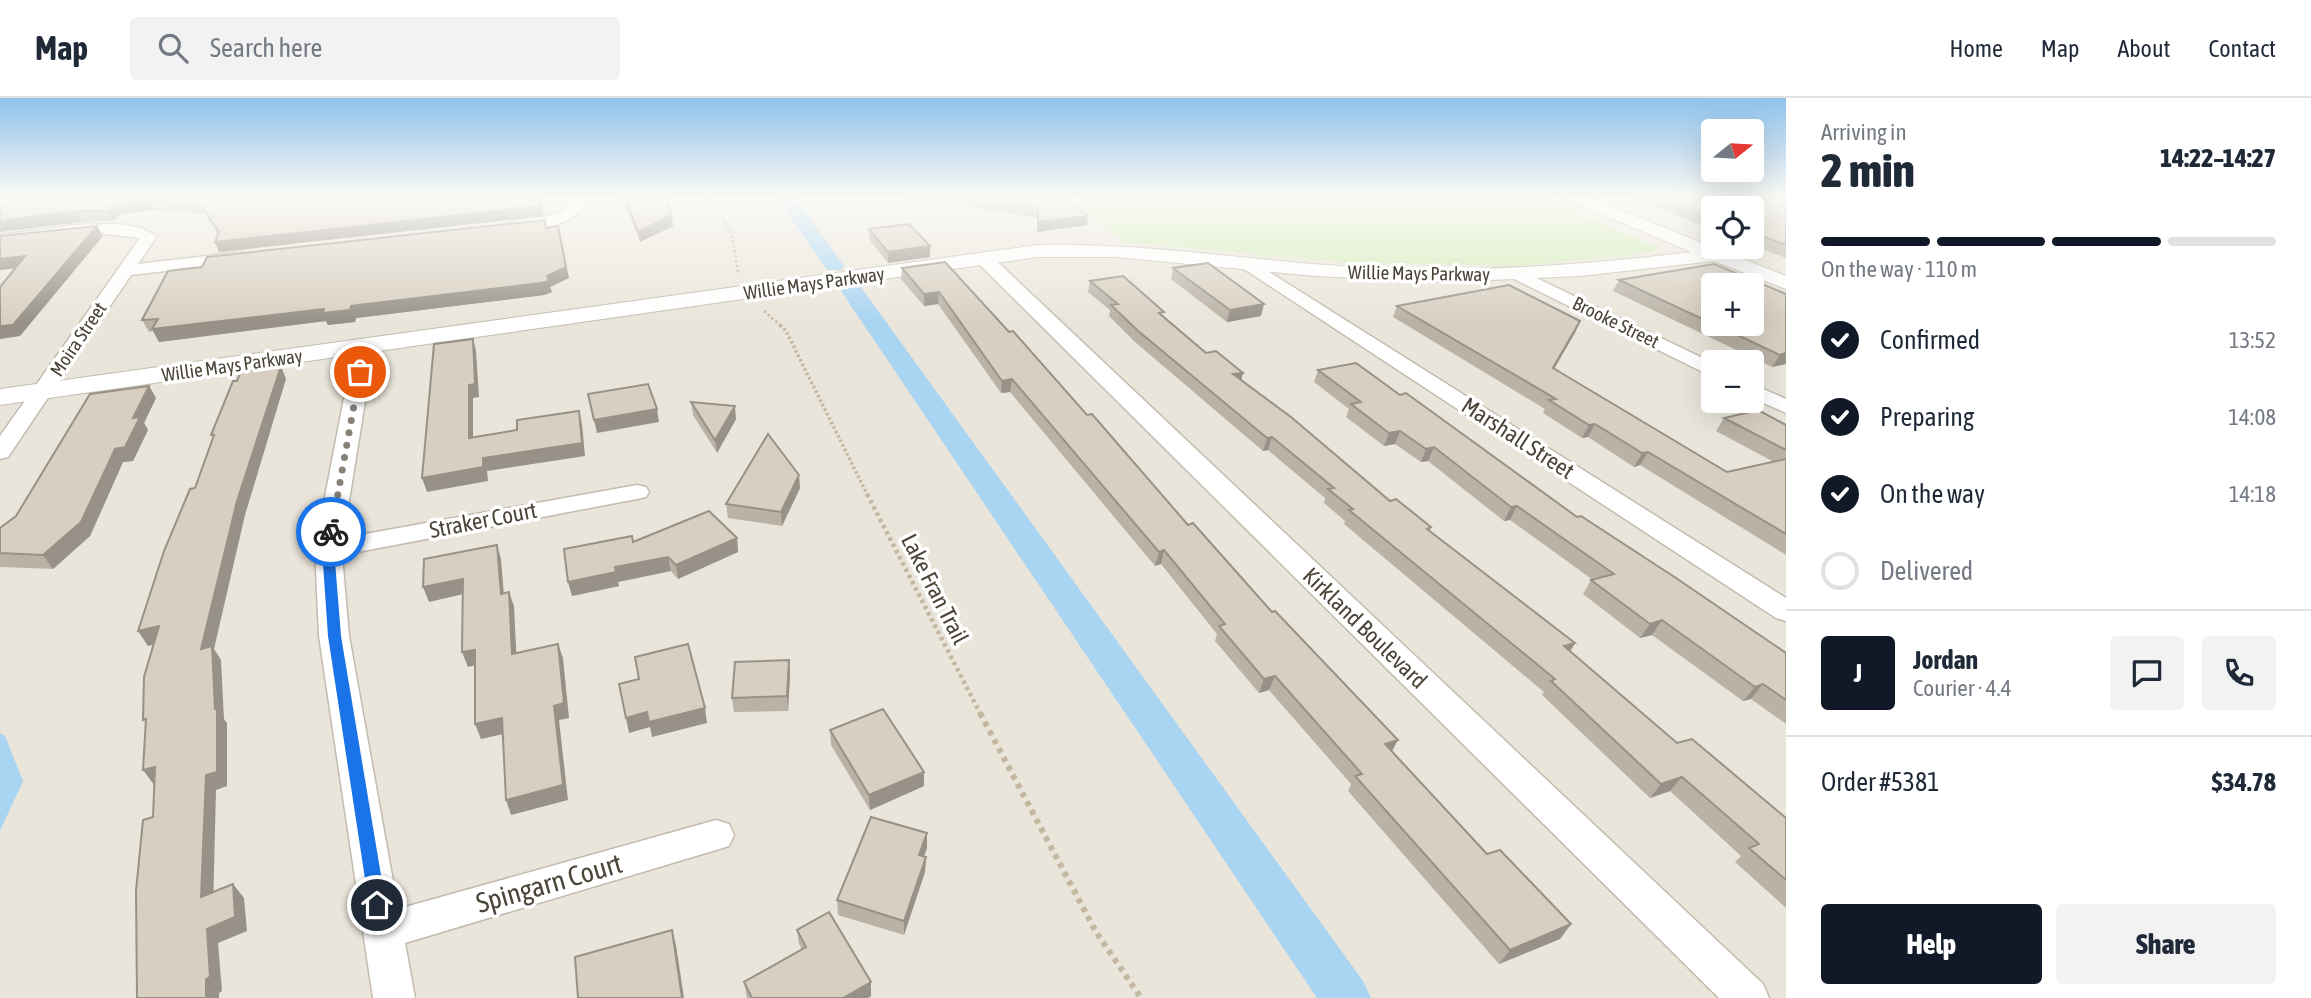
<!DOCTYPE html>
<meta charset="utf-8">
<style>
:root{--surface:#fff;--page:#f2f2f3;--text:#1f2937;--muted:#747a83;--line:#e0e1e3;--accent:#111827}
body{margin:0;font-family:"Asap Condensed",sans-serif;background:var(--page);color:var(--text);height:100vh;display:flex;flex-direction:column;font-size:26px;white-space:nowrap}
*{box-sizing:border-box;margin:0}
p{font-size:23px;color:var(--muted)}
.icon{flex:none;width:38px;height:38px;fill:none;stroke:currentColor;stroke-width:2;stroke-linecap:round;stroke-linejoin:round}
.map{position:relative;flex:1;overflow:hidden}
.details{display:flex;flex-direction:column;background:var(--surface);width:525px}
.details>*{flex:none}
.needle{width:46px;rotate:72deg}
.fabs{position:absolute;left:1701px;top:21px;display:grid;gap:14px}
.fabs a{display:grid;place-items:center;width:63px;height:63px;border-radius:7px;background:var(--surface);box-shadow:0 7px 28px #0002;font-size:35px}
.pin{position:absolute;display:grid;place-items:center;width:60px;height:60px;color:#fff;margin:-30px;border:4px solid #fff;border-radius:50%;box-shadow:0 2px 7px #0007}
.courier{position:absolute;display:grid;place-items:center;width:70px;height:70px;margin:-35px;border:5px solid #1a73e8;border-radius:50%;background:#fff;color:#222;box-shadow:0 2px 9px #0007}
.head em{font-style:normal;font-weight:800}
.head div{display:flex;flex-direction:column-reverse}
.head{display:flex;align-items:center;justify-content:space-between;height:119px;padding:0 35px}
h1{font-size:46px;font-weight:800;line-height:52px}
.bar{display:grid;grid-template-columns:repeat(4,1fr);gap:10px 7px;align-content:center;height:84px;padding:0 35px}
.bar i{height:9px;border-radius:5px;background:var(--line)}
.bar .active{background:var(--accent)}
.bar p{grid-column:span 4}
.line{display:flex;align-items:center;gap:18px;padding:0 35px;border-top:2px solid var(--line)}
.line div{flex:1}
.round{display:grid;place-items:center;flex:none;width:74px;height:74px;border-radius:7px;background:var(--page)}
ol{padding:0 35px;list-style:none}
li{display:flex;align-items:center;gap:21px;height:77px}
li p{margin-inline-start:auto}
li .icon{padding:7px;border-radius:50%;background:var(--accent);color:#fff;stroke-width:4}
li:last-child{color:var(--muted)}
li i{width:38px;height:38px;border:4px solid var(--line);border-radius:50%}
.button{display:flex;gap:14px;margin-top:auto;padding:14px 35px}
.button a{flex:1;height:80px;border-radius:7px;background:var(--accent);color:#fff;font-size:28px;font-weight:800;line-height:80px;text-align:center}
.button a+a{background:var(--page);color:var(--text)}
header{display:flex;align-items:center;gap:42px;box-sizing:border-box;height:98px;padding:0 35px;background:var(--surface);border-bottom:2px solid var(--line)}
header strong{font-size:33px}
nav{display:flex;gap:38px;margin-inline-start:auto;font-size:24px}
.search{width:490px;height:63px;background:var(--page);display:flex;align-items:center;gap:18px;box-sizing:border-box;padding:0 24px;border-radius:7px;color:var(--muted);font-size:26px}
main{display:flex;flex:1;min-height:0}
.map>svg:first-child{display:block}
</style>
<header>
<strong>Map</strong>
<div class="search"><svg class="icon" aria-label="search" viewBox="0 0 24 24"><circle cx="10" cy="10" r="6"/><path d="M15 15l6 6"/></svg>Search here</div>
<nav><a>Home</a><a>Map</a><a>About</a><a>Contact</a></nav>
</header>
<main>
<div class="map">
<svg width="1786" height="900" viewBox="0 0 1786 900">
<rect width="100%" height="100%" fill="#f6f3ec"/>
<path fill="#eae5da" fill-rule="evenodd" d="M0,98H1786V900H0ZM1713,110H1752V149H1713ZM1713,187H1752V226H1713ZM1713,264H1752V303H1713Z"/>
<path fill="#d2eab5" d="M1114,98H1537L1657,149L1653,154L1519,168L1344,164L1254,156L1124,144L1071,103Z"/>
<path fill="#a9d4f2" d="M0,635L5,638L23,683L0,733Z"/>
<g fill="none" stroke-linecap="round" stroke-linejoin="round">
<g fill="#a9d4f2" fill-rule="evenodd">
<path d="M776,98H794L844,168L841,172H827Z"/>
<path d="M852,187L860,188L1363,883L1371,900H1317L841,193Z"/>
</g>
<defs>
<g id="minor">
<path d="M571,98H585L587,105C569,130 540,131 512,134L504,129C520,114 552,128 572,104Z"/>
<path d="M118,126L141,130L157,138L138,166L241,154L249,159L241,164L131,177L8,359L0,361V338L140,140L98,135L0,147V137L77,127Z"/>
<path d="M983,155L989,156L1763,886L1769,900H1719L977,164V156Z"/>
<path d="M1250,162L1786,500V523L1776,520L1244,171L1242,167Z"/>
<path d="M1518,171L1713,265V279L1512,180L1509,176L1512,172Z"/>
<path d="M364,242L374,248L343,440L637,387L646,389L649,394L646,399L637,401L342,457L349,538L398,811L716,722L729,726L734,737L729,748L716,752L405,845L415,900H373L319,538L315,451L354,248Z"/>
<path d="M1752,286L1786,301V315L1752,300Z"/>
</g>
<path id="tertiary" d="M1559,98H1584L1786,178V191L1714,163L1580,178L1445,184L1315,178L1116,159H1037L0,307V291L1037,147C1144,144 1249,163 1356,169C1468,175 1580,168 1691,154Z"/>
</defs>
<use href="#minor" stroke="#c2bbae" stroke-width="3"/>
<use href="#tertiary" stroke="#c2bbae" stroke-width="2"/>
<g stroke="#c4b79f" stroke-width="2.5" stroke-dasharray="2.5 2.5" stroke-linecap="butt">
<path d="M710,98L732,137L738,174"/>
<path d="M764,213L782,229"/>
</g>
<path stroke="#c4b79f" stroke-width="3.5" stroke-dasharray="2.5 2.5" stroke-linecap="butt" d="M780,227L786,233L868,398"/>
<path stroke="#c4b79f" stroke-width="4.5" stroke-dasharray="3.5 3.5" stroke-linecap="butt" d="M867,396L981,617"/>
<path stroke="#c4b79f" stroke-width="6" stroke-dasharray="5 5" stroke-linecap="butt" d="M980,615L1096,834L1141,900"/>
<use href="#minor" fill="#fff" fill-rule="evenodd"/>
<use href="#tertiary" fill="#fff" fill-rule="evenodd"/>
</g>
<g fill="#bab2a6">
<path d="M0,98H539L544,118L219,154L215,144L218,136L205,116L154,112L120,116L114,123L82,124Z"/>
<path d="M622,98H664L673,128L640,144Z"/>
<path d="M903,98H1063L1088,118L1087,127L1037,134V120Z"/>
<path d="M1627,98H1786V160L1752,147V110H1713V132Z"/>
<path d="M546,130L569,180L550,189L552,194L544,197L356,220L355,224L328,227L326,223L159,244L153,233L149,234L142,222Z"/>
<path d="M869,131L930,159L888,165L869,141Z"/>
<path d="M902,170L1009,234L1188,427L1392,654L1487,756L1571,826L1560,841L1499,866L1348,693L1351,686L1269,592L1259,595L1215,543L1217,536L1161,466L1155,468L1010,294L1001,295L938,206L924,208L901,181Z"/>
<path d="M1173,170L1261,218L1227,224L1171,181Z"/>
<path d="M1619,182L1786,196V266L1772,269L1613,193Z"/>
<path d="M1090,183L1163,219L1206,255L1243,275L1241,282L1390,403L1431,429L1430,433L1575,545L1570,553L1677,645L1786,720V810L1735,764L1741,758L1670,693L1650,700L1542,597L1544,594L1344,426L1345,423L1324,405L1325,400L1268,352L1263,353L1135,244L1109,218L1110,212L1088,194Z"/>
<path d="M1397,208L1580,223L1554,271L1727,374L1774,364L1716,333L1724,320L1786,327V457L1640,367L1634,369L1588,339L1582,340L1543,315L1545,311L1393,219Z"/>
<path d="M1318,272L1400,297L1577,419L1786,555V626L1751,601L1743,603L1652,537L1640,540L1583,496L1591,482H1593L1510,422L1504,423L1428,363L1421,364L1395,346L1384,348L1346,319L1349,311L1314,284Z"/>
<path d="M149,288L156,300L144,325L148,332L133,363L123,364L90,438L53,471L0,469V430L16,418Z"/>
<path d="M691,304L736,321L717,355L693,317Z"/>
<path d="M800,390L782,428L728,420L726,406Z"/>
<path d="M737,440L738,454L678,481L671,473L618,484L619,488L572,498L633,444Z"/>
<path d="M789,562L790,577L788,613L734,614L732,600Z"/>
<path d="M830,632L924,674V688L870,712L831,647Z"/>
<path d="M927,750L924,758L926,759L925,774L904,837L838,817L837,802Z"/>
<path d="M797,832L871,898L868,900H747L744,884L802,852L799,846Z"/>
</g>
<g fill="#979187">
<path d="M149,102L154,112L120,116L114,123L109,113L115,106Z"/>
<path d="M542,108L544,118L219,154L215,144Z"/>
<path d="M76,113L82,124L0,134V123Z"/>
<path d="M672,117L673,128L640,144L638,134Z"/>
<path d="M1088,118L1087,127L1037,134L1038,124Z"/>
<path d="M97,128L103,138L20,238L0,241V228Z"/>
<path d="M558,128L569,180L550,189L552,194L544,197L356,220L355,224L328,227L326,223L159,244L152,231L351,208L547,178Z"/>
<path d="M930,148V159L888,165V154Z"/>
<path d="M25,158L31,169L0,172V161Z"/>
<path d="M939,194L938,206L924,208V196Z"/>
<path d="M1264,206L1261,218L1227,224L1230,212Z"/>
<path d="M1580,223L1575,235L1547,283L1553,270Z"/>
<path d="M473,241L476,253L479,299L473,300V353L469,340V287Z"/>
<path d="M1786,255V266L1772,269L1780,257Z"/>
<path d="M281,268L286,281L245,417L214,551L221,562L224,621L227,625V688L216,692L213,813L201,799L206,677L215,611L201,551L237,403Z"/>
<path d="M1243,275L1240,287L1233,276Z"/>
<path d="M1012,281L1010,294L1001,295L1002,283Z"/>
<path d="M149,288L156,300L144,325L148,332L133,363L123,364L90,438L53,471L43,457L115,351L133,320Z"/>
<path d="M735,308L736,321L717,355L715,342Z"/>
<path d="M657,311L659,324L597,335L594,322Z"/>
<path d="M579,313L582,326L585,358L487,373L488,383L427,394L422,380Z"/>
<path d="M1595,326L1588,339L1582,340L1589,327Z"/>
<path d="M1400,333L1395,346L1384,348L1389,335Z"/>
<path d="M1272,339L1268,352L1263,353L1267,340Z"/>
<path d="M1434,349L1428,363L1421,364L1426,351Z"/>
<path d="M1648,354L1640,367L1634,369L1642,355Z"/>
<path d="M799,377L800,390L782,428L781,414Z"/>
<path d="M1517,408L1510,422L1504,423L1511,409Z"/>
<path d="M737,440L738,454L678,481L676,467Z"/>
<path d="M497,447L501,461L505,510L501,496Z"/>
<path d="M1164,452L1161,466L1155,468L1159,454Z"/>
<path d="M668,459L671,473L618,484L619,488L572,498L568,484L615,469Z"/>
<path d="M463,481L468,495L429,504L423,489Z"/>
<path d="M509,494L514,508L517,570L512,556Z"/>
<path d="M1662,522L1652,537L1640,540L1650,526Z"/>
<path d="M159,528L169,543L148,548L138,533Z"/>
<path d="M1575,545L1566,560L1564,548Z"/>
<path d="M558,546L563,560L569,620L559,622L568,702L511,717L506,702L554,608Z"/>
<path d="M475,552L480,566L468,569L462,554Z"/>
<path d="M789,562L790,577L788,613L787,598Z"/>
<path d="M1275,578L1269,592L1259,595L1264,581Z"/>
<path d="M1763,586L1751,601L1743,603L1755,589Z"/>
<path d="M705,610L707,625L652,639L650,629L629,635L626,620L647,614Z"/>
<path d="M502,620L508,635L481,641L475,626Z"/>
<path d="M1398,642L1390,657L1385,646Z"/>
<path d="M155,669L154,687L143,672Z"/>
<path d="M924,674V688L870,712L869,697Z"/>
<path d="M1682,679L1670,693L1650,700L1661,686Z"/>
<path d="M927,735V750L919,772V757Z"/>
<path d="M926,759L925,774L904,837V823Z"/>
<path d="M233,786L244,800L247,833L218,845L222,893L219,895V900H206L207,831Z"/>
<path d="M1571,826L1560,841L1499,866L1510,852Z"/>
<path d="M672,832L676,847L684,900H682Z"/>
<path d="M871,884V898L868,900H843Z"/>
</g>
<g fill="#d8cfc1" stroke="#979187" stroke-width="2">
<path d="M0,98H539L542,108L215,144L219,134L200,106L149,102L115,106L109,113H76L0,123Z"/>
<path d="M624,98H664L672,117L638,134Z"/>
<path d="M960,98H1063L1088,118L1038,124V110Z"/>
<path d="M1657,98H1786V147L1752,134V110H1713V119Z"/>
<path d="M545,122L546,130L558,128L566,169L547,178L549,183L541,185L351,208L350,212L323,215L324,211L152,231L158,221L142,222L168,173L202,169L207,159Z"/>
<path d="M909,126L930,148L888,154L869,131Z"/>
<path d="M97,128L13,227L0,228V189L25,158L0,161V138Z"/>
<path d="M945,164L1009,234L1013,233L1087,317L1092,316L1188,427L1193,425L1272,514L1275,513L1398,642L1385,646L1487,756L1500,752L1571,826L1510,852L1355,678L1362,676L1275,578L1264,581L1219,528L1225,526L1164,452L1159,454L1012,281L1002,283L939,194L924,196L902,170Z"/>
<path d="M1208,165L1264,206L1230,212L1173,170Z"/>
<path d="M1714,166L1786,196V255L1780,257L1714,226H1752V187H1713V226L1619,182Z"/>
<path d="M1123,178L1164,214L1159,215L1206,255L1216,253L1243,275L1233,276L1291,319L1390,403L1396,401L1431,429L1427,431L1575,545L1564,548L1677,645L1692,641L1786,720V782L1749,750L1759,746L1682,679L1661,686L1551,583L1555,581L1349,412L1353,411L1328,391L1334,390L1272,339L1267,340L1137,232L1111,207L1118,206L1090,183Z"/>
<path d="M1509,187L1580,223L1553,270L1727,374L1786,361V436L1648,354L1642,355L1595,326L1589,327L1549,302L1556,301L1397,208Z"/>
<path d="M473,241L475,286L469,287V340L517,332V322L579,313L582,345L483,360V369L422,380L434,246Z"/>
<path d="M1356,265L1400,297L1406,295L1577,419L1581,418L1676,480L1786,555V602L1763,586L1755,589L1662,522L1650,526L1591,482L1614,476L1517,408L1511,409L1434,349L1426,351L1400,333L1389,335L1351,306L1361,304L1318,272Z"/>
<path d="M281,268L237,403L201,551L212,548L215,611H217V674L206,677L201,799L233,786L235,819L207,831L210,879L206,881V900H137L136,793L143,722L153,719L155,669L143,672L146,621L143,622L144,579L159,528L138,533L164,453L190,391L195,390L214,337H211L233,283H237L241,273Z"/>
<path d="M648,286L657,311L594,322L588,296Z"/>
<path d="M149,288L133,320L140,319L125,349L115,351L81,424L43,457L0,455V430L16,418L90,296Z"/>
<path d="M691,304L735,308L715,342Z"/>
<path d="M1758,312L1786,327V352L1724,320Z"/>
<path d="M768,336L799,377L781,414L726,406Z"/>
<path d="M709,413L737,440L676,467L668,459L615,469L616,474L568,484L564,451L632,438L633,444Z"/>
<path d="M497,447L501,496L509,494L512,556L558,546L564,605L554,608L563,687L506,702L502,620L475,626V552L462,554L463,481L423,489L424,461Z"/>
<path d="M688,546L705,610L649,624L647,614L626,620L619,586L639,581L635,559Z"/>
<path d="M789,562L787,598L732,600L735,564Z"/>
<path d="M883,611L924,674L869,697L830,632Z"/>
<path d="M871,719L927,735L919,757L926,759L904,823L837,802Z"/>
<path d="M829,814L871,884L843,900H752L744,884L806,849L797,832Z"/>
<path d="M672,832L682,900H578L575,859Z"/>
</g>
<linearGradient id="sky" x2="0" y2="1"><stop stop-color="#8fc1ec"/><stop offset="0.44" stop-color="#fbfaf6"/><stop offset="1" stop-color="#fbfaf6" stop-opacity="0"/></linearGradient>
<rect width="1786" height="224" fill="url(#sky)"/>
<path fill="#1a73e8" d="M331,430L337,434L334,451L341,538L386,807L377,815L369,807L328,538L322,451L326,434Z"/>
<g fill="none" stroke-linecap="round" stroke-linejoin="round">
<path stroke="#878178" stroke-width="7" stroke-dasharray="0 12.6" d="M331,434L360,274"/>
</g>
<g text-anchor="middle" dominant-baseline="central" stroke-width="7" stroke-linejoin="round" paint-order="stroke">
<g font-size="19" fill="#4b4439" stroke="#fff">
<text transform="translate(1419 175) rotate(1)">Willie Mays Parkway</text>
<text transform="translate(814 185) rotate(-8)">Willie Mays Parkway</text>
<text transform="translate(1616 224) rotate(26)">Brooke Street</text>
<text transform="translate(78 241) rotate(-56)">Moira Street</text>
<text transform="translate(232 267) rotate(-8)">Willie Mays Parkway</text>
</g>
<g font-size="23" fill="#4b4439" stroke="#fff">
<text transform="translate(1518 340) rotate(33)">Marshall Street</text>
<text transform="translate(483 422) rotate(-11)">Straker Court</text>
<text transform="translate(935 491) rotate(63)">Lake Fran Trail</text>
<text transform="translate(1365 530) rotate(44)">Kirkland Boulevard</text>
</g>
<g font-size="28" fill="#4b4439" stroke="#fff">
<text transform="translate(549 785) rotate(-16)">Spingarn Court</text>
</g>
</g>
</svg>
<div class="fabs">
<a><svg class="needle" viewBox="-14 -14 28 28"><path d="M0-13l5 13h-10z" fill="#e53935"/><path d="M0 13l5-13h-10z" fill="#747a83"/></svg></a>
<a><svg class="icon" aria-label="locate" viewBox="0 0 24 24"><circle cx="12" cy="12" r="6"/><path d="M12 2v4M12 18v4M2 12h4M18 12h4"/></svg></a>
<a>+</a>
<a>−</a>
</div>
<div class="pin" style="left:360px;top:274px;background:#ea580c"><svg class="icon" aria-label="bag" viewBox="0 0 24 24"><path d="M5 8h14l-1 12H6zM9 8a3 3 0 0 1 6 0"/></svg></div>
<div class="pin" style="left:377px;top:807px;background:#1f2937"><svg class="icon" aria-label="home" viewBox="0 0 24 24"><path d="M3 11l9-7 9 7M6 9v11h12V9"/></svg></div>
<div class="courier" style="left:331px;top:434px"><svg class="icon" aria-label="bike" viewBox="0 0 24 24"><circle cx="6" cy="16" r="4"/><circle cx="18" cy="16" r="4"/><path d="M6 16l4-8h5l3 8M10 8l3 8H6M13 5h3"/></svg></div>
</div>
<section class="details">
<div class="head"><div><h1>2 min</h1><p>Arriving in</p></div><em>14:22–14:27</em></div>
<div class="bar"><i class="active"></i><i class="active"></i><i class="active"></i><i></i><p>On the way · 110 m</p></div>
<ol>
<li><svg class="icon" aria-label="check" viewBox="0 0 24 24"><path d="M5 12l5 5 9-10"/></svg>Confirmed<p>13:52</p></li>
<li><svg class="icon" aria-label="check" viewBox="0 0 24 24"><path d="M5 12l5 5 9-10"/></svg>Preparing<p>14:08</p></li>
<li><svg class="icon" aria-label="check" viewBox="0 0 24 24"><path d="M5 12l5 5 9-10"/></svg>On the way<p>14:18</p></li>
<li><i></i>Delivered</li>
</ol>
<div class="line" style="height:126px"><b class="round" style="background:var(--accent);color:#fff">J</b><div><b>Jordan</b><p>Courier · 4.4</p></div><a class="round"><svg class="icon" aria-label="chat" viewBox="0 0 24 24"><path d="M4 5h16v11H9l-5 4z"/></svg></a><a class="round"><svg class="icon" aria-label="phone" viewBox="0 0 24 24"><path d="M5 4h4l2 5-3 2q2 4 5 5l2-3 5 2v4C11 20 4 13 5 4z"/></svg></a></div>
<div class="line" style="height:91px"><div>Order #5381</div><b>$34.78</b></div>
<div class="button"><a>Help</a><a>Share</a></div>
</section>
</main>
